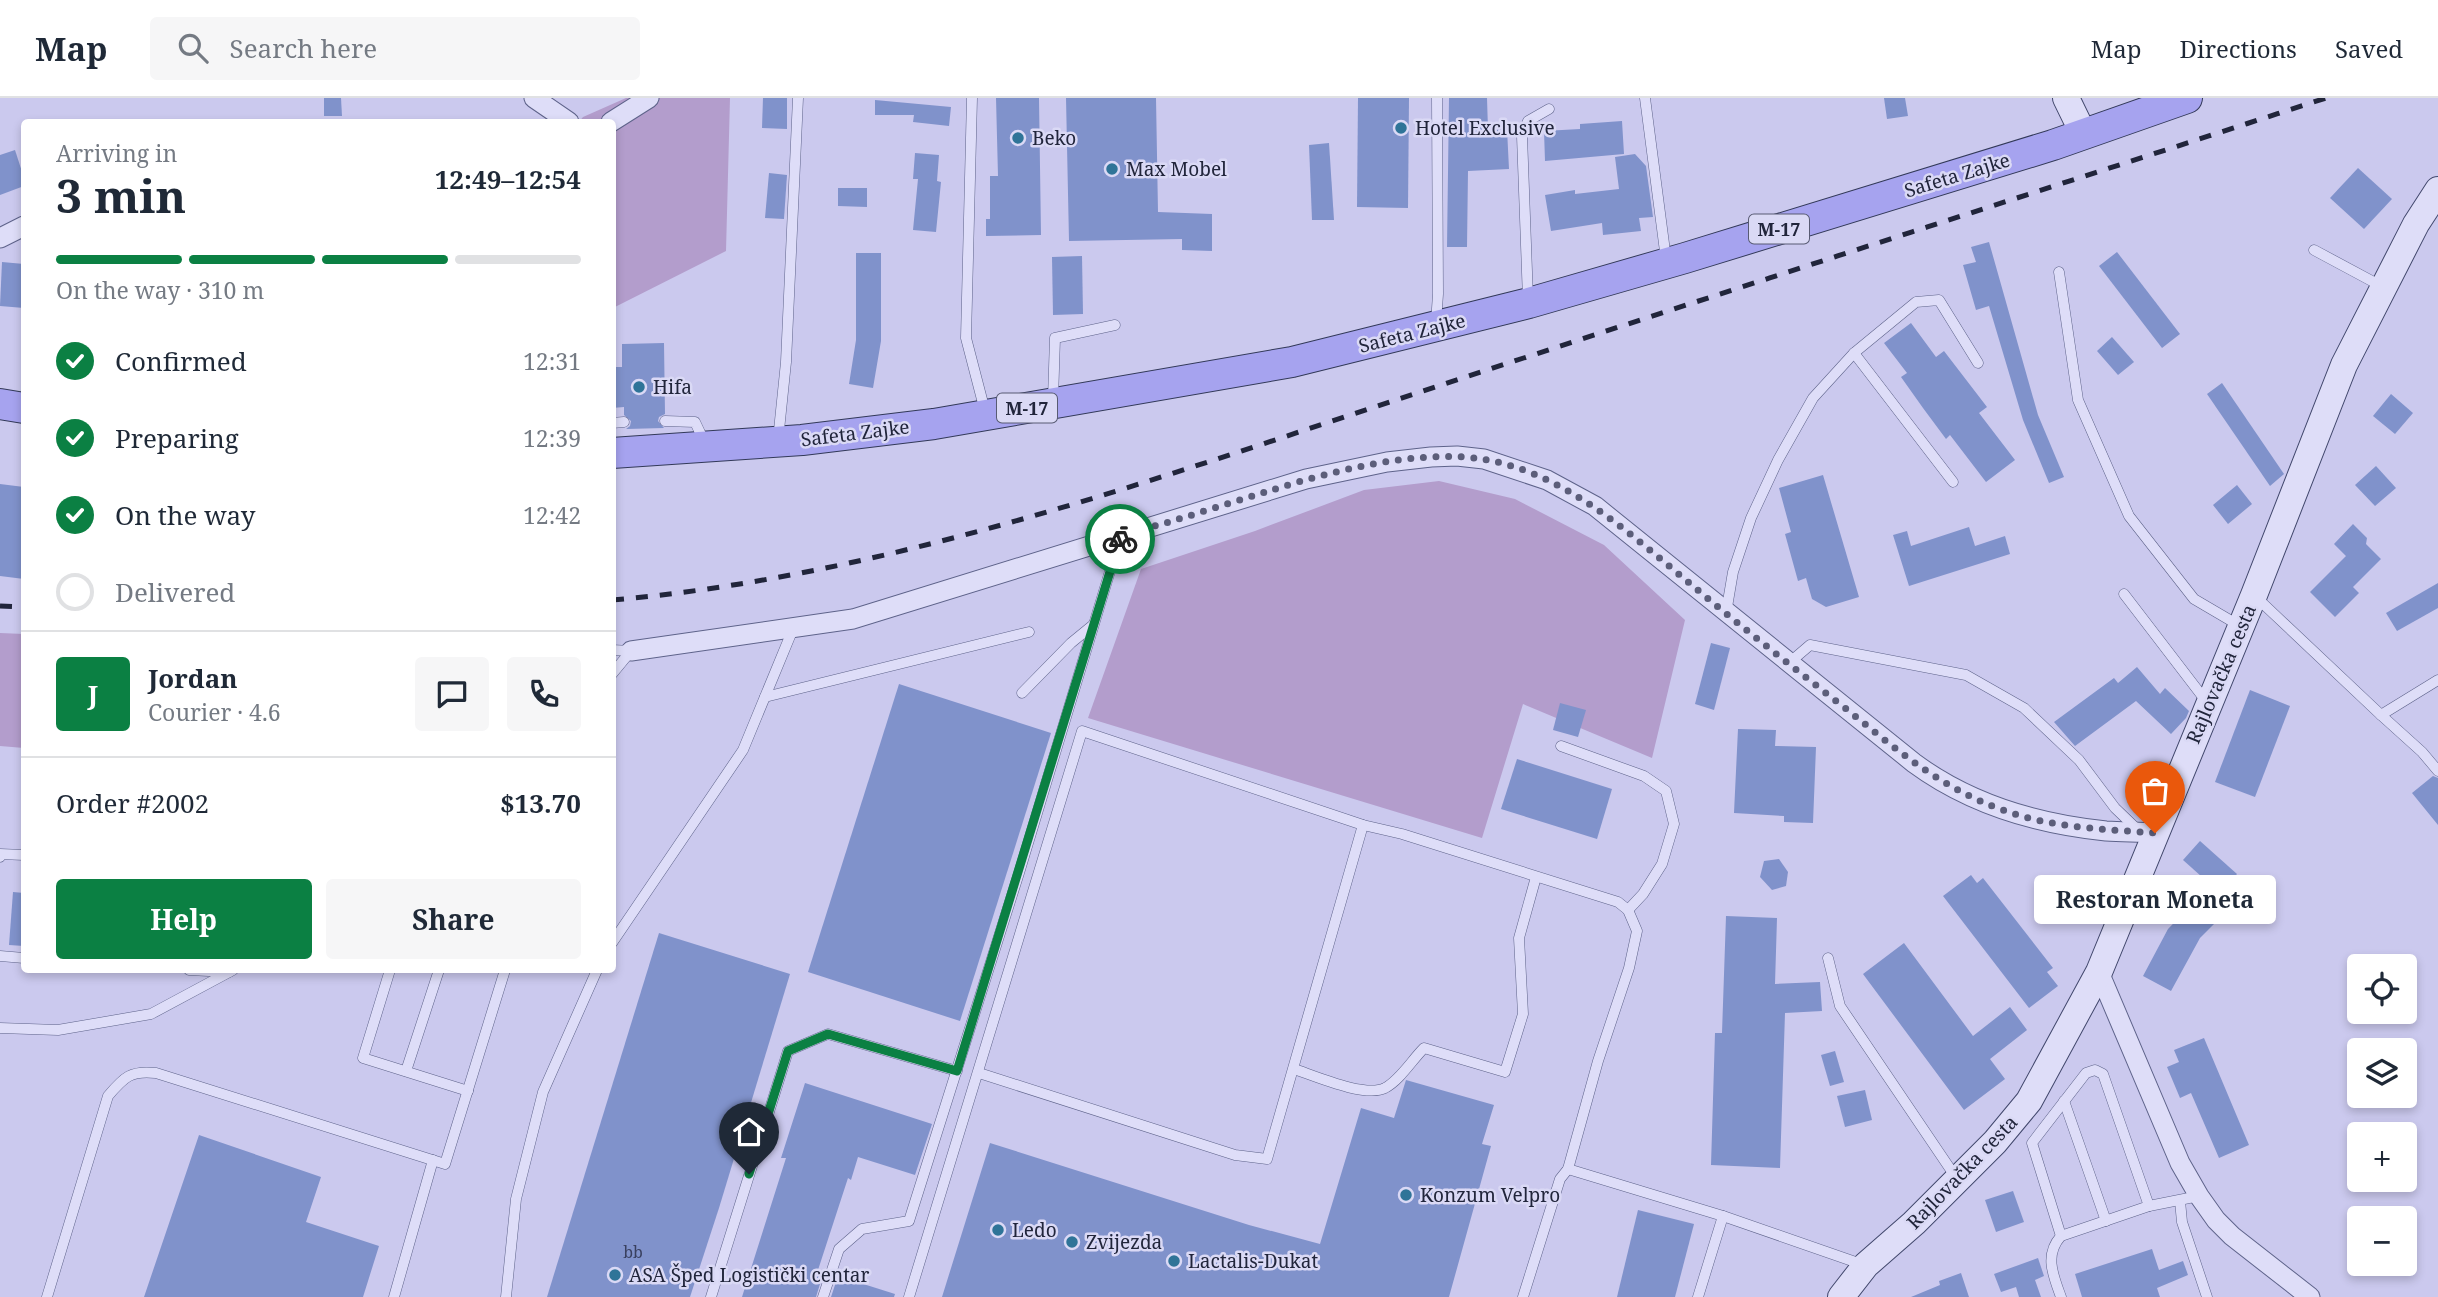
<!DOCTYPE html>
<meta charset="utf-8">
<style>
:root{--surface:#fff;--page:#f6f6f7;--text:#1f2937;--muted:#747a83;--line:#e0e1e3;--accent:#0b8043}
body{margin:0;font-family:"Noto Serif",serif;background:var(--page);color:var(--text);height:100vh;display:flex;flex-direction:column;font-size:26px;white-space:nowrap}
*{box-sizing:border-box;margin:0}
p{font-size:23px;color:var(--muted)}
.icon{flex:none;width:38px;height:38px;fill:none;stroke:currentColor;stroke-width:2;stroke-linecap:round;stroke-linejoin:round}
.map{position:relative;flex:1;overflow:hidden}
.panel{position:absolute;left:21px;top:21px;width:595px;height:854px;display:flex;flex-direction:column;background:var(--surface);border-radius:7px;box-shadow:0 4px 10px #0003}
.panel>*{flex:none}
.controls{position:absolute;left:2347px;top:856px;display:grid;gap:14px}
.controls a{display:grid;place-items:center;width:70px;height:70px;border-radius:7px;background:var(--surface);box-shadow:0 4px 10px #0003;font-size:35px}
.pin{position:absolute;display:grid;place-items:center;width:60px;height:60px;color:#fff;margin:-72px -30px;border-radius:50% 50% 50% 0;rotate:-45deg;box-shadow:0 0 7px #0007}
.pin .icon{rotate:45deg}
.courier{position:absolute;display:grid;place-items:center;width:70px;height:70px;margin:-35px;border:5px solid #0b8043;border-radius:50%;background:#fff;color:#222;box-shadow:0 2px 9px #0007}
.bubble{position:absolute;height:49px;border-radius:7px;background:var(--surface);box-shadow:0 4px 10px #0003;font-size:23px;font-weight:700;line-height:49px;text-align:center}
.head em{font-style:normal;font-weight:700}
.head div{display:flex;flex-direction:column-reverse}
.head{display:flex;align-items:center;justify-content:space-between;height:119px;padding:0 35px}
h1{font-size:46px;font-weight:700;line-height:52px}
.bar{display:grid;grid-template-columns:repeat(4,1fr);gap:10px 7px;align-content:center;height:84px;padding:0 35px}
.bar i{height:9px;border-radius:5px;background:var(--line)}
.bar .current{background:var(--accent)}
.bar p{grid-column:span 4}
.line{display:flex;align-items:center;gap:18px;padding:0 35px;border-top:2px solid var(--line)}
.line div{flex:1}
.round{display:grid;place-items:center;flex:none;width:74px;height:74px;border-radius:7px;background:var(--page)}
ol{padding:0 35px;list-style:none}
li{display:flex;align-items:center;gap:21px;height:77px}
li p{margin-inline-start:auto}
li .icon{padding:7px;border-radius:50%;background:var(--accent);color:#fff;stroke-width:4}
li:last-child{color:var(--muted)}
li i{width:38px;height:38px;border:4px solid var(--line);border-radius:50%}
.action{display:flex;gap:14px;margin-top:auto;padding:14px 35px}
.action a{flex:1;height:80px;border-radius:7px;background:var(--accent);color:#fff;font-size:28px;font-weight:700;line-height:80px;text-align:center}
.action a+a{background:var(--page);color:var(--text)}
header{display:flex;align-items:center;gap:42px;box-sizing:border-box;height:98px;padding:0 35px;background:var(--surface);border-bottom:2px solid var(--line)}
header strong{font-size:33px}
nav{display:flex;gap:38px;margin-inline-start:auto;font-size:24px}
.search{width:490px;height:63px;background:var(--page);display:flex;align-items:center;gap:18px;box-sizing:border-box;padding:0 24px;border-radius:7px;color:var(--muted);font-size:26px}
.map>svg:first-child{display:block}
</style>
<header>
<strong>Map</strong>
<div class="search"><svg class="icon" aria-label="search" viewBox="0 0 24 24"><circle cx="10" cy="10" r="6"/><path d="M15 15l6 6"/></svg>Search here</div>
<nav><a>Map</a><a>Directions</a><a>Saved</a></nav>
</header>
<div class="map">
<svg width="2438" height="1199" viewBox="0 0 2438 1199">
<rect width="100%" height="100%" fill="#cbc9ee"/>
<g fill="#b39dcc">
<path d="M626,0H730L726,153L613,210L612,24H579L583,19Z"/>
<path d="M1439,383L1515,401L1604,447L1685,522L1652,660L1523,606L1482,740L1088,620L1141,471L1255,433L1364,392Z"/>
<path d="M0,535L24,536V650L0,648Z"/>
</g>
<g fill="#8092cb">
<path d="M324,0H341L342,18H324Z"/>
<path d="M763,0H787V31L762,30Z"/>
<path d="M996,0H1039L1041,137L986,138V121H990V78H998Z"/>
<path d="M1066,0H1156L1158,114L1212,116V153L1182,152V141L1069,143Z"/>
<path d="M1358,0H1409L1408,110L1357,109Z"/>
<path d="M1449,0H1487L1488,32L1507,31L1509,71L1468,73L1467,149H1447Z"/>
<path d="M1884,0H1905L1908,18L1887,21Z"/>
<path d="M875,2L951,9L949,28L913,24L914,17H875Z"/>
<path d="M1622,23L1624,56L1545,63L1544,33L1580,31V26Z"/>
<path d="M1329,45L1334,122H1312L1309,47Z"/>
<path d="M15,52L24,80V88L0,97V57Z"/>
<path d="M915,55L939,57L937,83L941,84L936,134L913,132L918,81H913Z"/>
<path d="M1635,56L1646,68L1653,119L1639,120L1641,133L1603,137L1602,125L1551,133L1545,97L1575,92V96L1619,91L1615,59Z"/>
<path d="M2358,70L2392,101L2364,131L2330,100Z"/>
<path d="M769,75L787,77L784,121L765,120Z"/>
<path d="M838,90H867V109L838,108Z"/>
<path d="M1989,144L2038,317L2064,379L2049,385L2023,322L1989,208L1976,212L1963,167L1976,164L1971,149Z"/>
<path d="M2117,154L2180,236L2162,250L2099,168Z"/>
<path d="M856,155H881V243L873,290L849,286L856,242Z"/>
<path d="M1082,158L1083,216L1053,217L1052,159Z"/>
<path d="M2,164L24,166V210L0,208Z"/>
<path d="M1911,225L1936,259L1944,253L1987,309L1979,315L2015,362L1986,384L1950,337L1946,341L1923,310L1901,279L1907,275L1884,245Z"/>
<path d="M2112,239L2134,264L2118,277L2097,253Z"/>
<path d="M664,245L665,316L659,319L658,323L664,330L626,331L630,328L631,323L624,317V309L612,310V269H622V246Z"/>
<path d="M2222,285L2284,376L2270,388L2207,296Z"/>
<path d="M2391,296L2413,315L2395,336L2373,318Z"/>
<path d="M2376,368L2396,390L2375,408L2355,387Z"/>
<path d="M1823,377L1859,499L1826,509L1812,501L1806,480L1798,483L1785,436L1791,434L1779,390Z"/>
<path d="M0,386L24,389V481L0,478Z"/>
<path d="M2237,387L2252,406L2228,426L2213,407Z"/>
<path d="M2353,426L2367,440L2366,446L2381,461L2353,489L2359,495L2335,519L2310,494L2346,458L2334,446Z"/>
<path d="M1969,429L1975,448L2005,438L2010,456L1909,488L1893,437L1907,433L1911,448Z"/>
<path d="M2438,485V510L2397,533L2386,515Z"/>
<path d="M1711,545L1730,550L1714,612L1695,606Z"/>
<path d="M2137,569L2160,596L2165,590L2189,613L2186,620L2171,636L2136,603L2075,648L2054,624L2114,580L2118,585Z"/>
<path d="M899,586L1051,635L960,923L808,874Z"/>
<path d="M2250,592L2290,608L2255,699L2215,684Z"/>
<path d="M1560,605L1586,612L1578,639L1553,632Z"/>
<path d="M1738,631L1776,632L1775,648L1816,649L1813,725L1784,724V718L1734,715Z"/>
<path d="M1517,661L1612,691L1597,741L1501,711Z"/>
<path d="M2433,678L2438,680V727L2412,695Z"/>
<path d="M2200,743L2237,776L2220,795L2183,762Z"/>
<path d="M1779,761L1788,774L1786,788L1772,792L1760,779L1764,763Z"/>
<path d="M1971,777L1977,785L1983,780L2053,870L2047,874L2058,888L2029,910L1943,798Z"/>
<path d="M13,794L24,795V848L9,847Z"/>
<path d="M2200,798L2221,819L2200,840L2171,893L2143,878L2168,831Z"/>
<path d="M1726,818L1777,820L1775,886L1820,884L1822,913L1785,915L1780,1070L1711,1067L1715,935H1722Z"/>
<path d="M659,835L790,876L719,1110L690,1199H547Z"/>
<path d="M1904,845L1973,938L2010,909L2027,932L1990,961L2005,981L1964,1012L1863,876Z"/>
<path d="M2204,940L2249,1047L2219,1060L2191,995L2180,1000L2167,969L2179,964L2174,952Z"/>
<path d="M1835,953L1844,984L1830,988L1821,957Z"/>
<path d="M1406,982L1494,1007L1482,1046L1491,1048L1449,1199H942L990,1045L1249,1127L1320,1146L1361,1010L1394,1020Z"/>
<path d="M805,985L932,1026L915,1077L858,1059L851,1082L848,1080L818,1172L824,1173L816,1199H742L786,1060H781Z"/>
<path d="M1865,992L1872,1022L1845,1029L1837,998Z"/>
<path d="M199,1037L321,1079L306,1124L379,1148L363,1199H144Z"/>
<path d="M2013,1093L2024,1124L1996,1134L1985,1102Z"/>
<path d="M1638,1112L1694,1126L1675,1199H1617Z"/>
<path d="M2152,1151L2159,1172L2183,1163L2188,1177L2157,1190L2160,1199H2082L2075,1176Z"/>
<path d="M2038,1160L2044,1178L2035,1182L2041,1199H2019L2016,1189L2001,1194L1994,1176Z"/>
<path d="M1961,1175L1969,1199H1911L1940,1187L1939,1183Z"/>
<path d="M838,1178L895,1196L894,1199H831Z"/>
</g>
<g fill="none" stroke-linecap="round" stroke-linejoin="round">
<defs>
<g id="lane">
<path d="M972,0L966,240L985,313"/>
<path d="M1645,0L1666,161"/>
<path d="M2314,152L2383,189"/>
<path d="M2059,174L2078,302L2129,418L2194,501L2240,528"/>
<path d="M1528,201L1522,38L1528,23L1549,11"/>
<path d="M1436,225L1438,196L1437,0"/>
<path d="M1854,255L1953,384"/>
<path d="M1053,301L1055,240L1115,227"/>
<path d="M665,323L695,324L705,345"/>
<path d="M612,325L624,324"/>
<path d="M778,342L786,264L798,0"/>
<path d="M2124,496L2206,603"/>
<path d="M2257,500L2381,617L2438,582"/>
<path d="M1726,515L1733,474L1751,420L1778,362L1813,300L1854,255L1916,204L1939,202L1978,265"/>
<path d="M612,552L631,553"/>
<path d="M1789,565L1810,547L1966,577L2024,610L2079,662L2115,710L2139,733"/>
<path d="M612,576L631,553"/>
<path d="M1022,595L1071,545L1093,527"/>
<path d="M765,599L1029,534"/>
<path d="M2381,617L2422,654L2438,673"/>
<path d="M1561,648L1644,678L1666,693L1674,726L1662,766L1643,796L1628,812"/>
<path d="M0,759V756L24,757"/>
<path d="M612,845L743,652L793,531"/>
<path d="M0,858L24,860"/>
<path d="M1828,860L1840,908L1957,1081"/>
<path d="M189,872L229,874"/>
<path d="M390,872L363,960L468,993"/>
<path d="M0,930L58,932L151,916L233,872"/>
<path d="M1294,971C1315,978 1365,1000 1385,990C1400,982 1412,962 1424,950L1505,974L1523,916L1519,840L1536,779"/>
<path d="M406,973L439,872"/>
<path d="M979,975L1235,1057L1267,1061L1363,727"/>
<path d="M2064,1003L2106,1123"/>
<path d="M1568,1071L1723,1118L1864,1167"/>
<path d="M2180,1103L2182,1124L2207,1199"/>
<path d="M2061,1138L2032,1045L2086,975L2095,972L2103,976L2149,1108"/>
<path d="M47,1199L108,998C124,979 131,972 156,975L445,1066L505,872"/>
<path d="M394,1199L433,1062"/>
<path d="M506,1199L516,1101L543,994L597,872"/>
<path d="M711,1199L788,953L828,936L957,973"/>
<path d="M823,1199L839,1151L862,1131L909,1123L1019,775L1120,440"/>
<path d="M909,1199L1082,633L1363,727L1402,736L1618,804L1628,812L1637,833L1629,870L1598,963L1568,1071L1560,1081L1523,1199"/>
<path d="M1698,1199L1723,1118"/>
<path d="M2061,1199C2053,1177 2044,1157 2061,1138L2149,1108L2199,1098"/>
</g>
<g id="street">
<path d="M534,0L569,24"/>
<path d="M611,24L649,0"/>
<path d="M0,140L24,128"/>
<path d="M631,553L853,521L1306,381L1387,364L1431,359L1457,358L1484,361L1547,382L1595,408L1914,665C1971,707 2037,726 2106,733C2123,734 2139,734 2155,735"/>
<path d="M2099,874L2180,1065L2199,1098L2216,1122L2232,1138L2310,1199"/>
</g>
<g id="secondary">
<path d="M2066,0L2084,37"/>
<path d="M1841,1199L1866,1167L1914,1125L1995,1044L2029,1003L2099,874L2254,497L2344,267L2416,126L2438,92"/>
</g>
<g id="primary">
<path d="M0,306L24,310"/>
<path d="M612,355L802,342L934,326L1292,264L1529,205L1685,160L2053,47L2187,0"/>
</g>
</defs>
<use href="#lane" stroke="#5e638a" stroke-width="11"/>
<use href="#street" stroke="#5e638a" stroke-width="21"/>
<use href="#secondary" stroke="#41476c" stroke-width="28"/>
<use href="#primary" stroke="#323958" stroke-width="32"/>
<use href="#lane" stroke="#deddf8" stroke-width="10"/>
<use href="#street" stroke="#deddf8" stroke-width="19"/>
<use href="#secondary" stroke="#deddf8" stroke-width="26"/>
<use href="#primary" stroke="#a6a3ef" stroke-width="30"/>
<g stroke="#21253b" stroke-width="5" stroke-dasharray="12 12" stroke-linecap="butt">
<path d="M612,502C890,478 1157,380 1420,294C1721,195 2024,98 2326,0"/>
<path d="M0,508L24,509"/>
</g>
</g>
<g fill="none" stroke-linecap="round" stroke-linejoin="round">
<path stroke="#5c5e7a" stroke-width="7" stroke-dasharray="0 12.6" d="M1120,441C1133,432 1153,429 1169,424C1202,414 1236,403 1269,393C1331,373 1418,351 1482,361C1561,374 1621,428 1681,478C1733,522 1786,564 1840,606C1893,648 1935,687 2000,711C2050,730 2103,731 2155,735"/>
<path stroke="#0b8043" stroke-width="9" d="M749,1076L788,953L828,936L957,973L1120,441"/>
</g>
<g fill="#2f7498" stroke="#dad9f5" stroke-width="2.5">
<circle cx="1401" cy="30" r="7"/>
<circle cx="1018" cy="40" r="7"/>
<circle cx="1112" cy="71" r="7"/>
<circle cx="639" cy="289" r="7"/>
<circle cx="1406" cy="1097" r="7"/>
<circle cx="998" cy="1132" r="7"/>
<circle cx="1072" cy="1144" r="7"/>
<circle cx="1174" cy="1163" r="7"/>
<circle cx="615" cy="1177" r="7"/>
</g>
<g text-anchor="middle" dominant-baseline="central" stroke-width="5" stroke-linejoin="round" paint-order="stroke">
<g font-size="16" fill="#39405f">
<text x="633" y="1154">bb</text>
</g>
<g fill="#dad9f5" stroke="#585b73" stroke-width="2">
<rect x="1749" y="116.5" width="60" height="29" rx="5"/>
<rect x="997" y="295.5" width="60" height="29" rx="5"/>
</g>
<g font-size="18" font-weight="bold" fill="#21253b">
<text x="1779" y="131">M-17</text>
<text x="1027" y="310">M-17</text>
</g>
<g font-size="19" fill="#21253b" stroke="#dad9f5" text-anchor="start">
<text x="1415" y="30">Hotel Exclusive</text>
<text x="1032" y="40">Beko</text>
<text x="1126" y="71">Max Mobel</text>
<text x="653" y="289">Hifa</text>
<text x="1420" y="1097">Konzum Velpro</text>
<text x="1012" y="1132">Ledo</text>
<text x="1086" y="1144">Zvijezda</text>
<text x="1188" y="1163">Lactalis-Dukat</text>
<text x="629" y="1177">ASA Šped Logistički centar</text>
</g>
<g font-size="19" fill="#21253b" stroke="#dad9f5">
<text transform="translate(1957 77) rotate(-17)">Safeta Zajke</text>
<text transform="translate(1412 235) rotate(-14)">Safeta Zajke</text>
<text transform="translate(855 335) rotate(-7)">Safeta Zajke</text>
<text transform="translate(2221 576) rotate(-67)">Rajlovačka cesta</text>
<text transform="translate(1962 1074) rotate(-46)">Rajlovačka cesta</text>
</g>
</g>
</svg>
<div class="controls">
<a><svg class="icon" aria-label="locate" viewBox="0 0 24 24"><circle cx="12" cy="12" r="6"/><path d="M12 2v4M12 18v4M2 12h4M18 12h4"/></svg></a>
<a><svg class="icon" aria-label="layers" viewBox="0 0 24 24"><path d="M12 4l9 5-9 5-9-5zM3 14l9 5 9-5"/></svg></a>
<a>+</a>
<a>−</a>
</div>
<div class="pin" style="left:2155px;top:735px;background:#ea580c"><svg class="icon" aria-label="bag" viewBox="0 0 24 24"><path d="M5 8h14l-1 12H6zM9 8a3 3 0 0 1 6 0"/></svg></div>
<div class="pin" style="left:749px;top:1076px;background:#1f2937"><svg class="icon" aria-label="home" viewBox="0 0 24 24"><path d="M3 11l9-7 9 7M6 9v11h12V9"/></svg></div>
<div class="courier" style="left:1120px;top:441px"><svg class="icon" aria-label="bike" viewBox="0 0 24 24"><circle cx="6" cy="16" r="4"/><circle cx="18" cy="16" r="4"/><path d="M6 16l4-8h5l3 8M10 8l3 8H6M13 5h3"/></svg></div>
<div class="bubble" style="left:2034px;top:777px;width:242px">Restoran Moneta</div>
<section class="panel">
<div class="head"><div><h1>3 min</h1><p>Arriving in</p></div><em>12:49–12:54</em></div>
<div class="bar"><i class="current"></i><i class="current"></i><i class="current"></i><i></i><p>On the way · 310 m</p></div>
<ol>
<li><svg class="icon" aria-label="check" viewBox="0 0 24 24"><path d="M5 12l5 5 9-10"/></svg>Confirmed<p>12:31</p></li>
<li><svg class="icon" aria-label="check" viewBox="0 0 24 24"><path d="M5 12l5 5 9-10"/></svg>Preparing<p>12:39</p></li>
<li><svg class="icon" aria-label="check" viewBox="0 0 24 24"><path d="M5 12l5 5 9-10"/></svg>On the way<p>12:42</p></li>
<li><i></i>Delivered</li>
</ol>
<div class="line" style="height:126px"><b class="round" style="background:var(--accent);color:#fff">J</b><div><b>Jordan</b><p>Courier · 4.6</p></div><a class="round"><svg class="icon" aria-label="chat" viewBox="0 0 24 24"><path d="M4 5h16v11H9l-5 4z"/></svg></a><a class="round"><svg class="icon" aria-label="phone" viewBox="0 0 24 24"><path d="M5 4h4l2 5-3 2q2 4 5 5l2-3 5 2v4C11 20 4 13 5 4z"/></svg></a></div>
<div class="line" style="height:91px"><div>Order #2002</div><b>$13.70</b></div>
<div class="action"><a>Help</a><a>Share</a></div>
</section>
</div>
